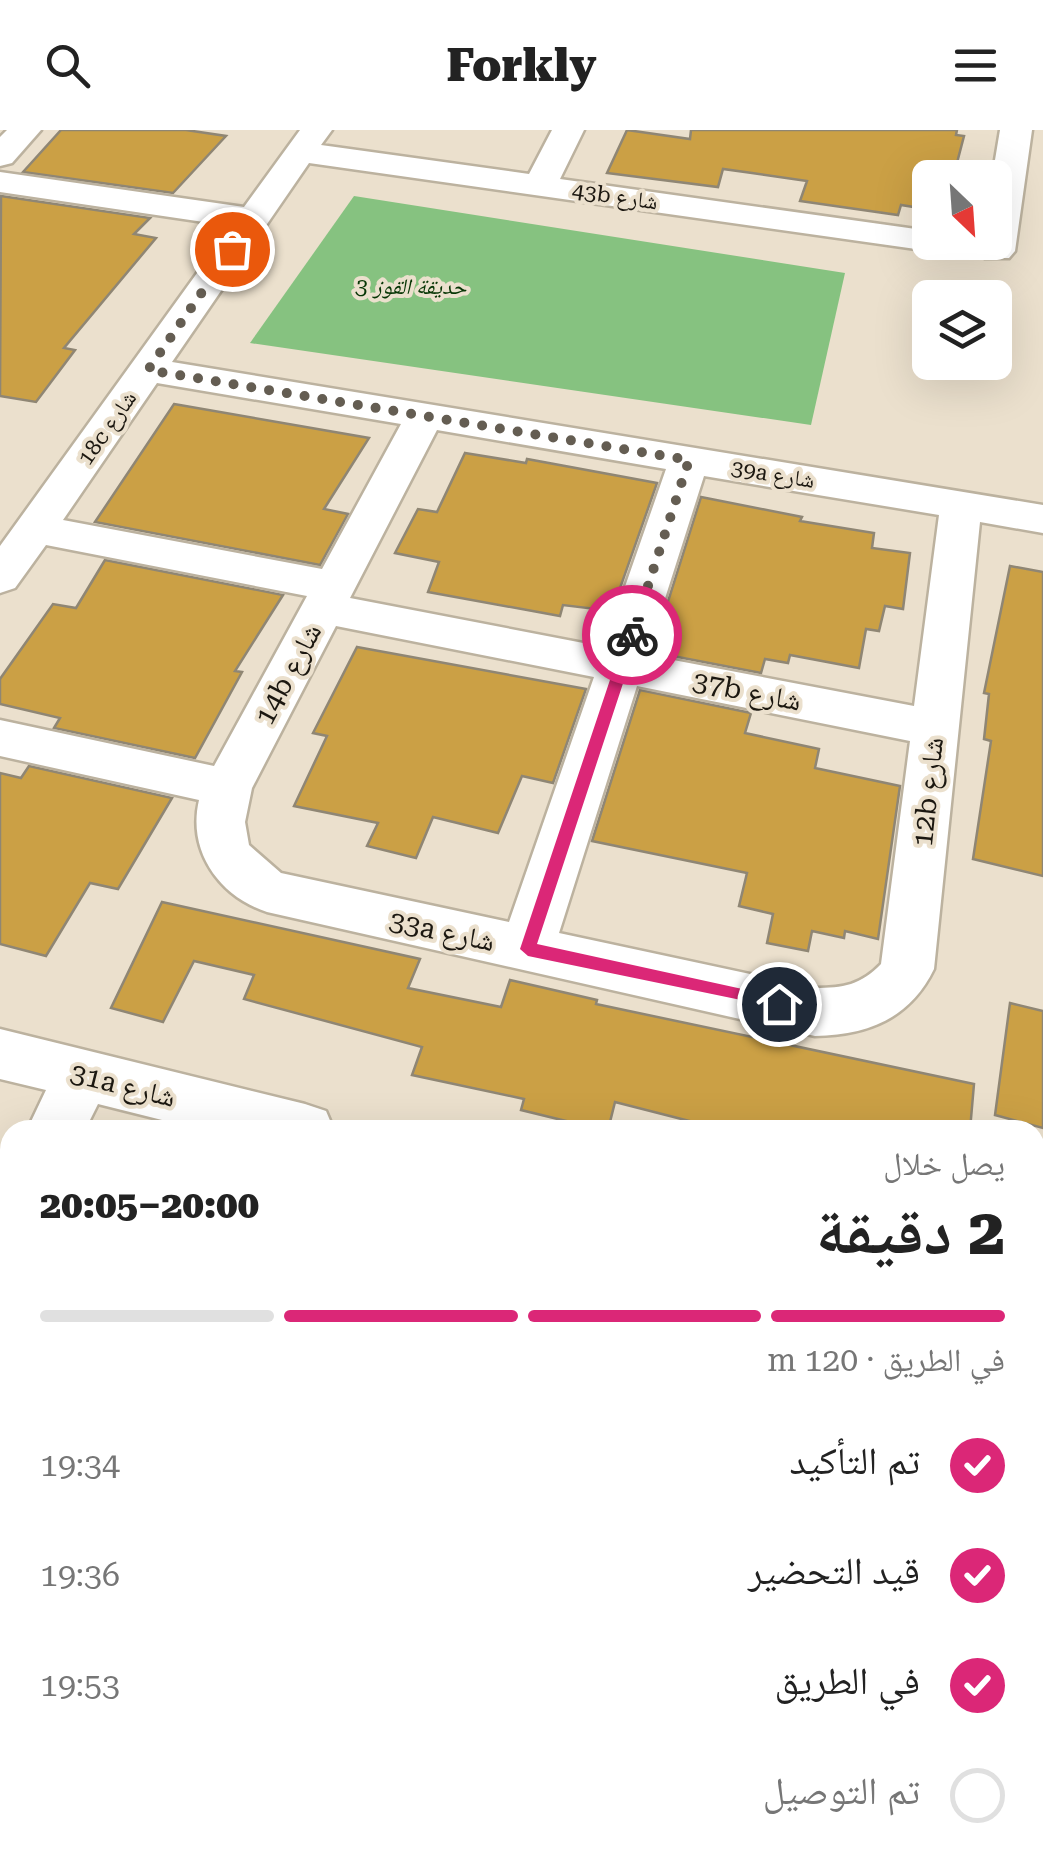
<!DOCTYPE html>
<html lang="ar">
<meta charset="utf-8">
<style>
:root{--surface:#fff;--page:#f6f6f6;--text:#222;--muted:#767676;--line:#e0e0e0;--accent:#db2777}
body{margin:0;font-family:"Roboto Serif","Noto Naskh Arabic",serif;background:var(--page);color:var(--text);direction:rtl;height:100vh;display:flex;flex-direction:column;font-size:38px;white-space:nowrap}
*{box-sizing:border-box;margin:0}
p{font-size:32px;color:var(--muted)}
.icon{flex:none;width:55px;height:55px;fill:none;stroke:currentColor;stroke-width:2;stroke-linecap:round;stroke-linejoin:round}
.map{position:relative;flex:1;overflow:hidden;direction:ltr}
.drawer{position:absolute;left:0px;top:990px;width:1045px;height:750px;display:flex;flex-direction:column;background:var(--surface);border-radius:30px 30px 0 0;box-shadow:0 10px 40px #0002;direction:rtl}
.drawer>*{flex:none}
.needle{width:65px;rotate:155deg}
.tools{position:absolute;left:912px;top:30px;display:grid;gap:20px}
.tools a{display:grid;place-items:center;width:100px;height:100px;border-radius:15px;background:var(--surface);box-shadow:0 10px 40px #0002;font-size:50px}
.pin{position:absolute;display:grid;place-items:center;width:85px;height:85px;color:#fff;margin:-42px;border:5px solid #fff;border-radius:50%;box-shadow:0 2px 10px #0007}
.courier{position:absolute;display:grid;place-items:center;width:100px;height:100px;margin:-50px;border:8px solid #db2777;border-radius:50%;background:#fff;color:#222;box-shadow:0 2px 12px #0007}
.summary em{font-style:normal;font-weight:800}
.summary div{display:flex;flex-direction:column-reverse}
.summary{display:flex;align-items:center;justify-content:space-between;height:170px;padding:0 40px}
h1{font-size:65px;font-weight:800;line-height:75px}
.bar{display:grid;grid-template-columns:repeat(4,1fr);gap:15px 10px;align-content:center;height:120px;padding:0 40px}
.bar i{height:12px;border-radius:8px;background:var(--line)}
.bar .selected{background:var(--accent)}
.bar p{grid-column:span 4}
ol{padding:0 40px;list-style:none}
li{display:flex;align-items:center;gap:30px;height:110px}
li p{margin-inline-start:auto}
li .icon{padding:10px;border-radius:50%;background:var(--accent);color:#fff;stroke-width:4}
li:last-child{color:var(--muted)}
li i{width:55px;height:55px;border:5px solid var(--line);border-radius:50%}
header{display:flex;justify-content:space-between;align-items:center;height:130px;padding:0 40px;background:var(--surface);font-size:45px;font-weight:800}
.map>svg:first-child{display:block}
</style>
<header><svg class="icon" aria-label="menu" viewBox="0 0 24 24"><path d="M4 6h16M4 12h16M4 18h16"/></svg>Forkly<svg class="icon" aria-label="search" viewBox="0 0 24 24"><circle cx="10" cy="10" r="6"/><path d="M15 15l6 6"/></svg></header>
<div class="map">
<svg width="1043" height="1740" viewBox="0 0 1043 1740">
<rect width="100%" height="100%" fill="#ebe0cd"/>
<g fill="#86c280">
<path d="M354,66L845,143L811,295L250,213Z"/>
<path d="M1035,1241L1043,1243V1740H547L549,1730H1035Z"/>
</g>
<g fill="#cba045" stroke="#8f8674" stroke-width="2.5">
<path d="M61,0H186L226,6L173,63L23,42Z"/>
<path d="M627,0L690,9L691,0H957L956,5L964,6L953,48H930L920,78L901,75L898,85L800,71L807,51L752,43L723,39L718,57L607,43Z"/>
<path d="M1,66L150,88L134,104L156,108L64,218L75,220L36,272L0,266Z"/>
<path d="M174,274L369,308L324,379L348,384L320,435L95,392Z"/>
<path d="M465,323L526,333L527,329L657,353L612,481L563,475L560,486L428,462L439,432L395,423L418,379L437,382Z"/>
<path d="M701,367L802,387L800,391L874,403L872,418L910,423L903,479L885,476L879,501L866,499L859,538L790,525L788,533L765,529L761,543L652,522Z"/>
<path d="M105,430L283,465L235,541L242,542L195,628L54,598L60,588L0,574V549L53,474L76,478Z"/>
<path d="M1010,436L1043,442V746L973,729L991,611L984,609L989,564L984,563Z"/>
<path d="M357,517L586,559L553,653L522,646L498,703L433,687L416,728L367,716L378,693L294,676L327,606L313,603Z"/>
<path d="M640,560L751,583L745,603L819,619L815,638L900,656L878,809L845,801L844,808L812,801L808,821L767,813L773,784L739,776L747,743L592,711Z"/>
<path d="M29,636L172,668L118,759L90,753L46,826L0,814V643L21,648Z"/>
<path d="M162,772L420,829L408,858L501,877L510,850L597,870L596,874L974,954L970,1000H700L701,994L615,972L608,1000H568L570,992L521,980L524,969L412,945L422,917L244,869L254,845L194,831L163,892L111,878Z"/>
<path d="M1010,873L1043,881V998L995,985Z"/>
</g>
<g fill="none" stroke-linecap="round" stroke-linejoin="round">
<defs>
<g id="minor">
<path d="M7,0H41L12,33L0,36V7Z"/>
<path d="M300,0H332L321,15L529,44L552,0H584L560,49L930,101V112H946L930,121L309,33L172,232L1043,375V403L980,392L934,839C910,888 869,905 815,906L267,782C219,766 187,721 199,670L0,626V590L214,636L307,466L46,415L15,458L0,463V416L231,96L0,62V42L244,77ZM157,253L401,294L322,439L63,390ZM437,300L666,339L604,517L350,468ZM704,346L939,385L914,576L647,525ZM336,496L594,547L509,792L281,743L249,715L245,692L252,658ZM637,556L910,611L881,834C861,855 843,858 815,858L559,803Z"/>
<path d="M1000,0H1032L1015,121L1009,128H985L979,121L981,112H995L992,48Z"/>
<path d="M0,899L305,974L326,981L334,1000H202L98,974L85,1000H27L46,960L0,949Z"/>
<path d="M10,1062V1136L0,1140V1066Z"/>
<path d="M1035,1153L1043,1155V1217L1035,1215Z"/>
<path d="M0,1266L10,1268V1334L0,1332Z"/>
<path d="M426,1730H504L502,1740H424Z"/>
</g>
</defs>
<use href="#minor" stroke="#bcb29f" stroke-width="5"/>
<use href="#minor" fill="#fff" fill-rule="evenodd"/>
</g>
<path fill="#db2777" d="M632,500L639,505L537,814L779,867L785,869V879L528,826L520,819L625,505Z"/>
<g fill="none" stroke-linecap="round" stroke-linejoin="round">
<path stroke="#645d52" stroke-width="10" stroke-dasharray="0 18" d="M232,119L148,240L689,330L632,505"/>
</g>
<g text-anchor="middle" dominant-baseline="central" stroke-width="8" stroke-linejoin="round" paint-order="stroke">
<g font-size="22" fill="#1b1710" stroke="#ebe0cd">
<text transform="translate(615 66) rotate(8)">43b شارع</text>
<text transform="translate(107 298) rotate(-55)">18c شارع</text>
<text transform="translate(773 344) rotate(9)">39a شارع</text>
</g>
<g font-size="22" font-style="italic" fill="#073605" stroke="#ebe0cd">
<text x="411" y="156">حديقة القوز 3</text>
</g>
<g font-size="28" fill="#1b1710" stroke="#ebe0cd">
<text transform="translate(288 544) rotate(-62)">14b شارع</text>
<text transform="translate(747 561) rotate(11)">37b شارع</text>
<text transform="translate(928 662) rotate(-84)">12b شارع</text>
<text transform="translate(442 801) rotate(12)">33a شارع</text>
<text transform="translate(123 955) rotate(14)">31a شارع</text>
</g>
</g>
</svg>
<div class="tools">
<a><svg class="needle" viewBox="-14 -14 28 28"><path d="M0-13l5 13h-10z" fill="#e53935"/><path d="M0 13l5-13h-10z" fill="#767676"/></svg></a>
<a><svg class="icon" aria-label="layers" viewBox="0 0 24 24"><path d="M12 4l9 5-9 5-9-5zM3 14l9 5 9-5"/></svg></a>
</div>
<div class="pin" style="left:232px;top:119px;background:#ea580c"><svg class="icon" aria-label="bag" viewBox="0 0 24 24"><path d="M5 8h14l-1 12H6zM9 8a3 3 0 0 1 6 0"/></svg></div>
<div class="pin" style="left:779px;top:874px;background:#1f2937"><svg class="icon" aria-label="home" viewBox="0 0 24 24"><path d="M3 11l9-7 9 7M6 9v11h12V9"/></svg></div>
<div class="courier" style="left:632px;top:505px"><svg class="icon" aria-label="bike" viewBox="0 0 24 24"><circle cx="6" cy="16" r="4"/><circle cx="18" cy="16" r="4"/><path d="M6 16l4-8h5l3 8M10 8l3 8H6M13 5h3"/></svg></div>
<section class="drawer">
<div class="summary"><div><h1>2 دقيقة</h1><p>يصل خلال</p></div><em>20:00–20:05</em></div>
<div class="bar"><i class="selected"></i><i class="selected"></i><i class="selected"></i><i></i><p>في الطريق · 120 m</p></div>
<ol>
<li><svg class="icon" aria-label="check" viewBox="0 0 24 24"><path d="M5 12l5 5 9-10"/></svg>تم التأكيد<p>19:34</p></li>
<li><svg class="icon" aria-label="check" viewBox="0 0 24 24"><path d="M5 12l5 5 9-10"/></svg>قيد التحضير<p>19:36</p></li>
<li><svg class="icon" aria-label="check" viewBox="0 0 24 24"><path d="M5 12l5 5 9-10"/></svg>في الطريق<p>19:53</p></li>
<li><i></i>تم التوصيل</li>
</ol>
</section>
</div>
